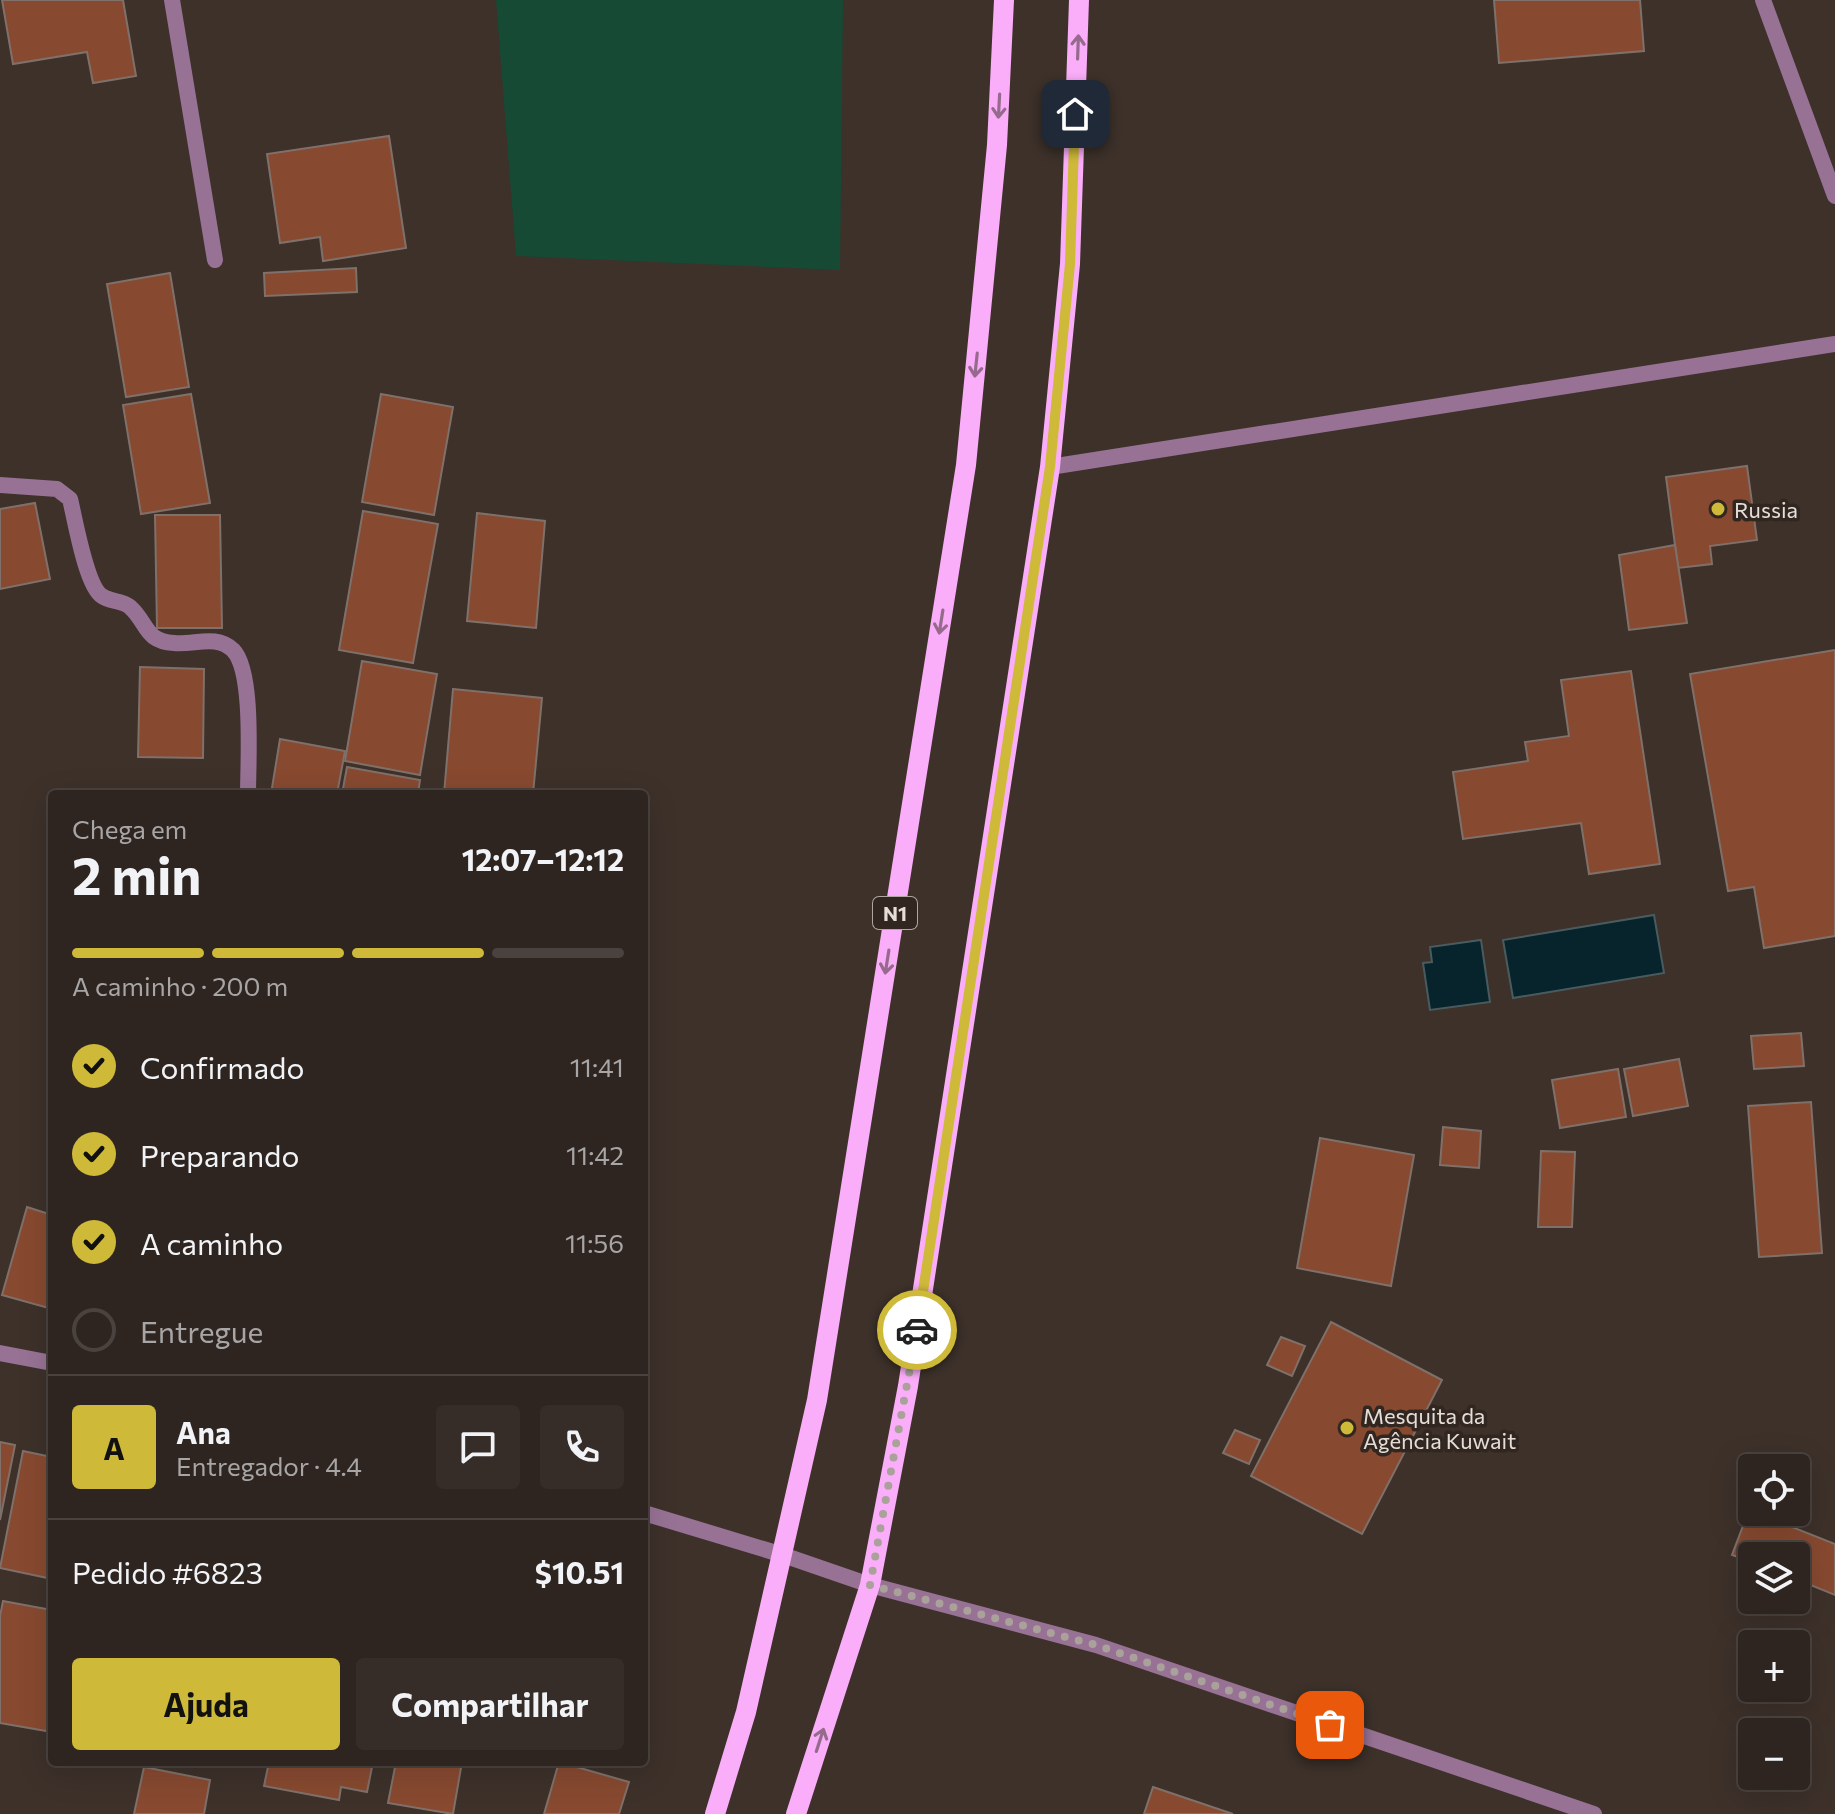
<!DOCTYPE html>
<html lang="pt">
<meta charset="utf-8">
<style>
:root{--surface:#2e2520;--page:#362d29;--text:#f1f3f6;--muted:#a7a5a5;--line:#49423e;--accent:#ceb938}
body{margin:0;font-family:Commissioner,sans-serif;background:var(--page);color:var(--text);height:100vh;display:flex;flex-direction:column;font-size:30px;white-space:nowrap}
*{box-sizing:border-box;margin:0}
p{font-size:26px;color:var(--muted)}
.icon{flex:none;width:44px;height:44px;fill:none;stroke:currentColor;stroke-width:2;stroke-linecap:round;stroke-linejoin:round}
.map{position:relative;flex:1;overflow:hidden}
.side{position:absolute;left:48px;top:790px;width:600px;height:976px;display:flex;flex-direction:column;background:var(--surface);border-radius:8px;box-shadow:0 8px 32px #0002,0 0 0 2px var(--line)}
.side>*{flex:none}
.buttons{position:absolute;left:1738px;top:1454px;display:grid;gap:16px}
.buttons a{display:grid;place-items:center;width:72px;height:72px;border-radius:8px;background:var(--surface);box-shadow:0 8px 32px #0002,0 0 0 2px var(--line);font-size:40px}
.pin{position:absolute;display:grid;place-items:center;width:68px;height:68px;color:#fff;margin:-34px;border-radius:16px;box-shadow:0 4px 12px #0006}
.courier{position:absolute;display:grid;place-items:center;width:80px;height:80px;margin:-40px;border:6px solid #ceb938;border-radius:50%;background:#fff;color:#222;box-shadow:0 2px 10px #0007}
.head em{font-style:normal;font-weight:700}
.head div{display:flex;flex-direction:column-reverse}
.head{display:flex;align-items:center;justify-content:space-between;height:136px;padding:0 24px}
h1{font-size:52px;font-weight:700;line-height:60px}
.bar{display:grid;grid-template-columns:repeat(4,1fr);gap:12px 8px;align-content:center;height:96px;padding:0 24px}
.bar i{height:10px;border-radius:6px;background:var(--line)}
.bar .on{background:var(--accent)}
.bar p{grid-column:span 4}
.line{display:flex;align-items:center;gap:20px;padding:0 24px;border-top:2px solid var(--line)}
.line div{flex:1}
.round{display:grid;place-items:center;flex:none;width:84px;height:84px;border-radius:8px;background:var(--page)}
ol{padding:0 24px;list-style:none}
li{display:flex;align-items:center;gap:24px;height:88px}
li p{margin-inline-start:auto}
li .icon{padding:8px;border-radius:50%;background:var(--accent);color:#111;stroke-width:4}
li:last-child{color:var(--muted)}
li i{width:44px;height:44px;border:4px solid var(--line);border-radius:50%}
.cta{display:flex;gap:16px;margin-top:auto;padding:16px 24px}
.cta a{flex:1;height:92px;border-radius:8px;background:var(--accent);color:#111;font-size:32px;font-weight:700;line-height:92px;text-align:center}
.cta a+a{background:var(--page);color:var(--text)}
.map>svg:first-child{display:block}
</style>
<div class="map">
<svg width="1835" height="1814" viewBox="0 0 1835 1814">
<rect width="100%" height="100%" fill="#3d312a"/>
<path fill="#164a34" d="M496,0H843L840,270L516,256Z"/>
<g fill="#07232c" stroke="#4a5b60" stroke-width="2">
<path d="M1654,915L1664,973L1513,998L1503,940Z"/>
<path d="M1481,940L1490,1002L1430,1010L1423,963L1432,962L1430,947Z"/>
</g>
<g fill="#874930" stroke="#7f706a" stroke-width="2">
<path d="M2,0H123L136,76L93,83L87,52L13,64Z"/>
<path d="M1494,0H1640L1644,51L1499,63Z"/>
<path d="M389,136L406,248L323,261L320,237L280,243L267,154Z"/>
<path d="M356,268L357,292L265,296L264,273Z"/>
<path d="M170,273L189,387L126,397L107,284Z"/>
<path d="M191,394L210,503L141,514L123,405Z"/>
<path d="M381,394L453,407L434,515L362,502Z"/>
<path d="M1747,466L1757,540L1710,546L1712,564L1678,568L1666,477Z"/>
<path d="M35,503L50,579L0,589V509Z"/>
<path d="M363,511L438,524L413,663L339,650Z"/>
<path d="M477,513L545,521L536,628L467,621Z"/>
<path d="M155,515H220L222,628H157Z"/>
<path d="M1675,545L1687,623L1629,630L1619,555Z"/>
<path d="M1835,650V936L1764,948L1754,887L1728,891L1690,674Z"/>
<path d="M362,661L437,674L420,775L345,761Z"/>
<path d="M140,667L204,669L203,758L138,757Z"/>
<path d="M1631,671L1660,864L1589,874L1581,823L1463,839L1453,772L1528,761L1525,742L1569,736L1561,680Z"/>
<path d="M453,689L542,698L533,794H444Z"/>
<path d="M280,739L345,751L337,794H271Z"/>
<path d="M347,767L420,780L418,794H342Z"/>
<path d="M1801,1033L1804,1066L1754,1069L1751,1036Z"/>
<path d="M1679,1059L1688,1106L1633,1116L1624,1069Z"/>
<path d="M1618,1069L1626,1117L1560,1128L1552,1080Z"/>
<path d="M1811,1102L1822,1253L1759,1257L1748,1106Z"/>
<path d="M1443,1127L1481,1131L1479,1168L1440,1165Z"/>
<path d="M1320,1138L1414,1155L1391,1286L1297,1268Z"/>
<path d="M1541,1151L1575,1152L1572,1227H1538Z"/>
<path d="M27,1207L52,1215V1309L2,1295Z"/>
<path d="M1331,1322L1442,1380L1362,1534L1251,1476Z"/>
<path d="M1281,1337L1305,1346L1292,1376L1267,1365Z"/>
<path d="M1235,1430L1260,1440L1249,1464L1223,1453Z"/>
<path d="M0,1442L15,1445L0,1520Z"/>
<path d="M23,1451L52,1457V1579L0,1568Z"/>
<path d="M1749,1510L1835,1544V1595L1796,1579V1556H1752V1562L1732,1555Z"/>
<path d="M3,1601L52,1610V1732L0,1723V1616Z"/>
<path d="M269,1762H373L367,1792L341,1787L339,1800L264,1786Z"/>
<path d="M396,1762H462L453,1814L388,1803Z"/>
<path d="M559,1762L629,1782L619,1814H544Z"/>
<path d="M144,1767L210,1780L204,1814H134Z"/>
<path d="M1153,1787L1233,1814H1144Z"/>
</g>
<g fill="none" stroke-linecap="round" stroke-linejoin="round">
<path stroke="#977295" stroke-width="16" d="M1763,0L1835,196"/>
<g stroke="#977295" stroke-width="16">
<path d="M172,0L215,260"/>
<path d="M1050,467L1835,344"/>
<path d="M0,485L57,489L70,499C75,519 86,586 102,596C110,602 122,600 130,607C148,623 144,641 174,643C195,645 216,634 233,650C254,671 248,763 248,794"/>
<path d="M0,1353L52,1363"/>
<path d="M644,1513L783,1555L870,1585L1096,1645L1594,1814"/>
</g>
<g stroke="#faadf8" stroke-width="20">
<path d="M715,1814L746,1712L817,1400L966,465L997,145L1004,0"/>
<path d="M796,1814L870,1585L908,1386L1050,467L1070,264L1079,0"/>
</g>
</g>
<defs><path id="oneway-shaft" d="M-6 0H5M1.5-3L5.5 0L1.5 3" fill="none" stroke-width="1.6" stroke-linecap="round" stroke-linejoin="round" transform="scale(2)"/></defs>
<g stroke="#966a8c">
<use href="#oneway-shaft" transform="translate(1078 47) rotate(-88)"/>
<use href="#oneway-shaft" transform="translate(999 106) rotate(93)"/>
<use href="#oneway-shaft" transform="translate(976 365) rotate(96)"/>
<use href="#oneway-shaft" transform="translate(941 622) rotate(99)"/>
<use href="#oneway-shaft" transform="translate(887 962) rotate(99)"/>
<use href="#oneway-shaft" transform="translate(820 1740) rotate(-72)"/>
</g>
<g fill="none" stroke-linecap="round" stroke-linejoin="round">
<path stroke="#aaa19b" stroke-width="8" stroke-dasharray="0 14.4" d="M917,1330L870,1585L1096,1645L1330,1725"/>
<path stroke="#ceb938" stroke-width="10" d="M917,1330L1050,467L1070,264L1075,114"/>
</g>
<g fill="#ceb938" stroke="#322720" stroke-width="3">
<circle cx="1718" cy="509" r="8"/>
<circle cx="1347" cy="1428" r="8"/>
</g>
<g text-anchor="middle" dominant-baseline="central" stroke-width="7" stroke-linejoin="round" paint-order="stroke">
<rect fill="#322720" stroke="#afa6a1" stroke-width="2" x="873" y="897" width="44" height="32" rx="6"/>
<g font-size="20" font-weight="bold" fill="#e5ddd8">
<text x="895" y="913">N1</text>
</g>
<g font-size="22" fill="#e5ddd8" stroke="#322720" text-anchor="start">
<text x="1734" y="509">Russia</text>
<text x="1363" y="1415">Mesquita da<tspan x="1363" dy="25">Agência Kuwait</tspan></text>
</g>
</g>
</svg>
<div class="buttons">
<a><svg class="icon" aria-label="locate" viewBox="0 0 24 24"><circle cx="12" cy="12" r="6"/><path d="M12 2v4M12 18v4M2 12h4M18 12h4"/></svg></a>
<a><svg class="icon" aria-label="layers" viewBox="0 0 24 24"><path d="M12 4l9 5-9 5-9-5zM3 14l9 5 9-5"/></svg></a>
<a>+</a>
<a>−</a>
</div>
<div class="pin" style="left:1330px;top:1725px;background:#ea580c"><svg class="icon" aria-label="bag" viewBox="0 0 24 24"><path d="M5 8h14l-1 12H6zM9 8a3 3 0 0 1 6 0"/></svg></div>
<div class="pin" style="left:1075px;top:114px;background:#1f2937"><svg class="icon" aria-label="home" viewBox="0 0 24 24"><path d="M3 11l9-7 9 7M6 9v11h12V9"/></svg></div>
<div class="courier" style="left:917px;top:1330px"><svg class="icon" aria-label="car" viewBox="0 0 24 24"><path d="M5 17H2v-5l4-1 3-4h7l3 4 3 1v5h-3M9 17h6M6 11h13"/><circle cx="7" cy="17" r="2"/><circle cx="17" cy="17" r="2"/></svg></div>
<section class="side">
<div class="head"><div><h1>2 min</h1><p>Chega em</p></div><em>12:07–12:12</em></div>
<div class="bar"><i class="on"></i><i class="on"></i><i class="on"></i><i></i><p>A caminho · 200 m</p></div>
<ol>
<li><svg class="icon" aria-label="check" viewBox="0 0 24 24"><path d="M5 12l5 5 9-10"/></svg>Confirmado<p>11:41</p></li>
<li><svg class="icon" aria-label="check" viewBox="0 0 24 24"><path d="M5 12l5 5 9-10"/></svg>Preparando<p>11:42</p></li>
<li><svg class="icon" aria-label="check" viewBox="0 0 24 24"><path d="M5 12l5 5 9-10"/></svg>A caminho<p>11:56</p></li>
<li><i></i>Entregue</li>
</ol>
<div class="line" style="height:144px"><b class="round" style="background:var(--accent);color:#111">A</b><div><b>Ana</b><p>Entregador · 4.4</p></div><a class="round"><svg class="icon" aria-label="chat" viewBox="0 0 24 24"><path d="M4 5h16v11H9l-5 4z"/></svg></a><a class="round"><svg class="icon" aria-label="phone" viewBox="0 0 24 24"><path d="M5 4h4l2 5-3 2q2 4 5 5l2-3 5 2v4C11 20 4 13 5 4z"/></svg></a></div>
<div class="line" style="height:104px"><div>Pedido #6823</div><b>$10.51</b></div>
<div class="cta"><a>Ajuda</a><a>Compartilhar</a></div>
</section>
</div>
